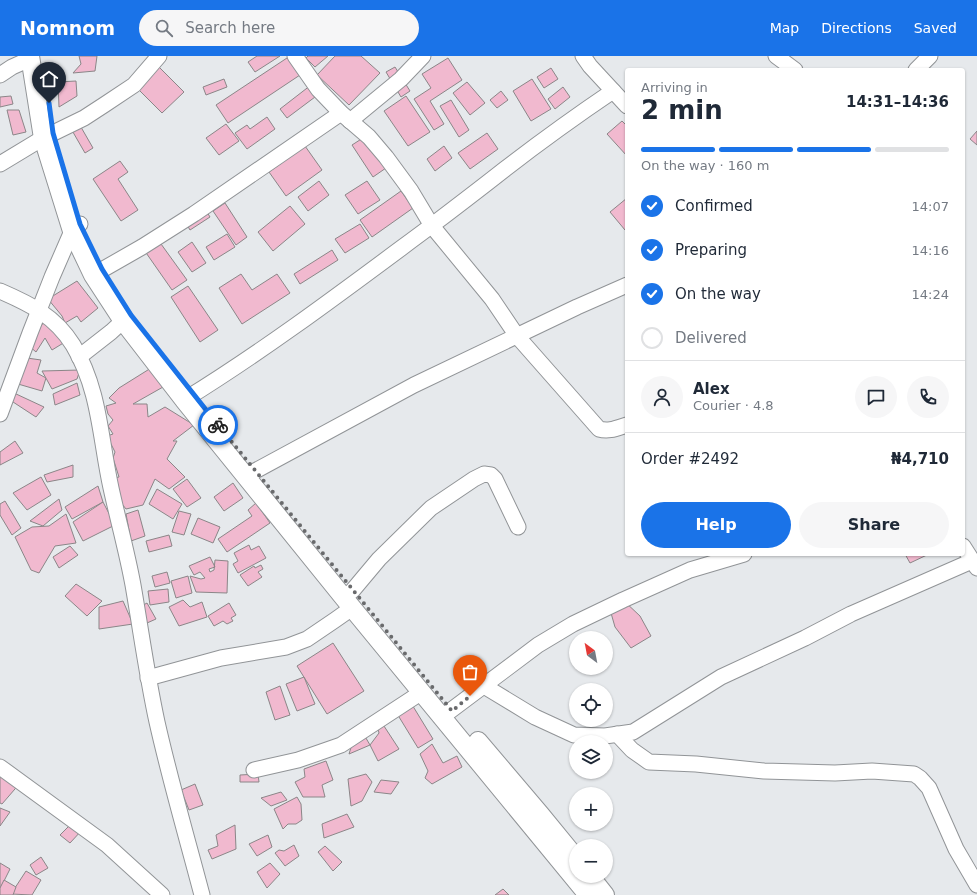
<!DOCTYPE html>
<meta charset="utf-8">
<style>
:root{--surface:#fff;--page:#f6f6f7;--text:#1f2937;--muted:#747a83;--line:#e0e1e3;--accent:#1a73e8}
body{margin:0;font-family:"DejaVu Sans",sans-serif;background:var(--page);color:var(--text);height:100vh;display:flex;flex-direction:column;font-size:15px;white-space:nowrap}
*{box-sizing:border-box;margin:0}
p{font-size:13px;color:var(--muted)}
.icon{flex:none;width:22px;height:22px;fill:none;stroke:currentColor;stroke-width:2;stroke-linecap:round;stroke-linejoin:round}
.map{position:relative;flex:1;overflow:hidden}
.drawer{position:absolute;left:625px;top:12px;width:340px;height:488px;display:flex;flex-direction:column;background:var(--surface);border-radius:4px;box-shadow:0 1px 3px #0004}
.drawer>*{flex:none}
.needle{width:26px;rotate:328deg}
.tools{position:absolute;left:569px;top:575px;display:grid;gap:8px}
.tools a{display:grid;place-items:center;width:44px;height:44px;border-radius:50%;background:var(--surface);box-shadow:0 1px 3px #0004;font-size:20px}
.pin{position:absolute;display:grid;place-items:center;width:34px;height:34px;color:#fff;margin:-41px -17px;border-radius:50% 50% 50% 0;rotate:-45deg;box-shadow:0 0 4px #0007}
.pin .icon{rotate:45deg}
.courier{position:absolute;display:grid;place-items:center;width:40px;height:40px;margin:-20px;border:3px solid #1a73e8;border-radius:50%;background:#fff;color:#222;box-shadow:0 1px 5px #0007}
.headline em{font-style:normal;font-weight:800}
.headline div{display:flex;flex-direction:column-reverse}
.headline{display:flex;align-items:center;justify-content:space-between;height:68px;padding:0 16px}
h1{font-size:26px;font-weight:800;line-height:30px}
.bar{display:grid;grid-template-columns:repeat(4,1fr);gap:6px 4px;align-content:center;height:48px;padding:0 16px}
.bar i{height:5px;border-radius:3px;background:var(--line)}
.bar .active{background:var(--accent)}
.bar p{grid-column:span 4}
.line{display:flex;align-items:center;gap:10px;padding:0 16px;border-top:1px solid var(--line)}
.line div{flex:1}
.round{display:grid;place-items:center;flex:none;width:42px;height:42px;border-radius:21px;background:var(--page)}
ol{padding:0 16px;list-style:none}
li{display:flex;align-items:center;gap:12px;height:44px}
li p{margin-inline-start:auto}
li .icon{padding:4px;border-radius:50%;background:var(--accent);color:#fff;stroke-width:4}
li:last-child{color:var(--muted)}
li i{width:22px;height:22px;border:2px solid var(--line);border-radius:50%}
.cta{display:flex;gap:8px;margin-top:auto;padding:8px 16px}
.cta a{flex:1;height:46px;border-radius:24px;background:var(--accent);color:#fff;font-size:16px;font-weight:800;line-height:46px;text-align:center}
.cta a+a{background:var(--page);color:var(--text)}
header{display:flex;align-items:center;gap:24px;box-sizing:border-box;height:56px;padding:0 20px;background:var(--accent);color:#fff}
header strong{font-size:19px}
nav{display:flex;gap:22px;margin-inline-start:auto;font-size:14px}
.search{width:280px;height:36px;background:var(--page);display:flex;align-items:center;gap:10px;box-sizing:border-box;padding:0 14px;border-radius:22px;color:var(--muted);font-size:15px}
.map>svg:first-child{display:block}
</style>
<header>
<strong>Nomnom</strong>
<div class="search"><svg class="icon" aria-label="search" viewBox="0 0 24 24"><circle cx="10" cy="10" r="6"/><path d="M15 15l6 6"/></svg>Search here</div>
<nav><a>Map</a><a>Directions</a><a>Saved</a></nav>
</header>
<div class="map">
<svg width="977" height="839" viewBox="0 0 977 839">
<rect width="100%" height="100%" fill="#e6e9ec"/>
<g fill="#f1b9cf" stroke="#8b8688">
<path d="M79,0H97L95,15L73,17L81,8Z"/>
<path d="M257,0H280L255,16L248,6Z"/>
<path d="M290,0L303,17L228,67L216,49Z"/>
<path d="M308,0H328L315,11L306,2Z"/>
<path d="M335,0H361L380,17L349,49L317,19Z"/>
<path d="M448,2L462,24L430,45L444,68L434,74L414,43L431,32L422,18Z"/>
<path d="M158,10L184,36L162,57L136,31Z"/>
<path d="M395,11L410,35L401,41L386,16Z"/>
<path d="M551,12L558,23L544,32L537,21Z"/>
<path d="M224,23L227,31L206,39L203,31Z"/>
<path d="M532,23L551,53L531,65L513,35Z"/>
<path d="M76,25L77,40L59,51L58,26Z"/>
<path d="M467,26L485,47L470,59L453,37Z"/>
<path d="M311,29L319,38L287,62L280,53Z"/>
<path d="M563,31L570,41L555,53L548,43Z"/>
<path d="M501,35L508,44L497,52L490,44Z"/>
<path d="M11,40L13,48L0,51V41Z"/>
<path d="M406,40L430,76L408,90L384,55Z"/>
<path d="M451,44L469,74L459,81L440,50Z"/>
<path d="M7,54H19L26,76L13,79Z"/>
<path d="M74,59L93,92L85,97L66,64Z"/>
<path d="M267,61L275,73L247,93L235,77L247,69L250,73Z"/>
<path d="M622,65L627,70V100L607,78Z"/>
<path d="M226,68L239,85L219,99L206,82Z"/>
<path d="M977,75V89L970,83Z"/>
<path d="M487,77L498,93L470,113L458,97Z"/>
<path d="M366,80L386,112L373,121L352,89Z"/>
<path d="M305,90L322,114L286,140L269,116Z"/>
<path d="M444,90L452,102L435,115L427,103Z"/>
<path d="M120,105L128,116L118,123L138,154L121,165L93,123Z"/>
<path d="M319,125L329,139L308,155L298,141Z"/>
<path d="M367,125L380,144L358,158L345,139Z"/>
<path d="M401,135L413,152L372,181L360,164Z"/>
<path d="M627,142V173L625,174L610,156Z"/>
<path d="M225,147L247,181L236,189L213,155Z"/>
<path d="M202,148L210,161L190,174L182,160Z"/>
<path d="M290,150L305,168L273,195L258,176Z"/>
<path d="M360,168L369,182L345,197L335,183Z"/>
<path d="M227,178L235,191L214,204L206,191Z"/>
<path d="M156,181L187,224L172,234L142,191Z"/>
<path d="M192,186L206,207L192,216L178,196Z"/>
<path d="M332,194L338,204L300,228L294,218Z"/>
<path d="M241,218L252,234L277,218L290,237L242,268L219,232Z"/>
<path d="M77,225L98,252L81,266L77,260L65,267L62,260L48,243Z"/>
<path d="M188,230L218,274L200,286L171,241Z"/>
<path d="M48,263L65,286L52,294L45,282L36,296L28,289L43,267Z"/>
<path d="M27,302L41,304L37,317L46,322L42,335L18,328Z"/>
<path d="M151,312L163,331L133,348H147L148,361L165,351L194,369L173,385H177L167,403L185,421L169,433L155,423L143,449L126,453L122,448L114,422L119,421L113,402L115,396L107,380L113,378L108,370L113,364L108,358L106,350L116,347L109,342L119,332Z"/>
<path d="M80,314L77,323L52,333L42,315Z"/>
<path d="M77,327L80,339L55,349L53,338Z"/>
<path d="M14,337L44,351L36,361L10,344Z"/>
<path d="M15,385L23,397L0,409V396Z"/>
<path d="M73,409V421L47,426L44,419Z"/>
<path d="M41,421L51,439L27,454L13,437Z"/>
<path d="M187,423L201,442L187,451L173,433Z"/>
<path d="M233,427L243,442L224,455L214,441Z"/>
<path d="M98,430L103,446L72,463L65,451Z"/>
<path d="M157,433L182,448L173,463L149,448Z"/>
<path d="M59,443L62,454L43,470L30,465Z"/>
<path d="M5,445L21,472L12,479L0,459V448Z"/>
<path d="M103,446L115,469L83,485L73,466Z"/>
<path d="M256,447L270,467L227,496L218,483L252,460L248,454Z"/>
<path d="M138,454L145,480L131,485L126,458Z"/>
<path d="M179,455L191,458L184,479L172,476Z"/>
<path d="M66,458L76,487L55,490L39,517L31,514L15,481L32,471L49,470Z"/>
<path d="M198,462L220,471L213,487L191,478Z"/>
<path d="M169,479L172,490L149,496L146,485Z"/>
<path d="M249,489L251,494L259,490L266,502L238,517L233,508L238,505L234,497Z"/>
<path d="M70,490L78,499L59,512L53,501Z"/>
<path d="M905,498H929L910,507Z"/>
<path d="M210,501L215,511L209,513L210,516L214,514L215,504L228,505L227,537L196,536L190,520L201,523L205,522L200,516L194,519L189,510Z"/>
<path d="M261,509L263,513L258,516L262,521L248,530L240,519L254,510L255,512Z"/>
<path d="M167,516L170,527L155,531L152,520Z"/>
<path d="M188,520L192,537L176,542L171,525Z"/>
<path d="M76,528L102,545L87,560L65,540Z"/>
<path d="M168,533L169,546L150,549L148,535Z"/>
<path d="M183,544L190,551L202,546L207,561L179,570L169,551Z"/>
<path d="M623,544L640,560L651,580L631,592L615,571L609,550Z"/>
<path d="M123,545L133,568L99,573V551Z"/>
<path d="M147,547L156,563L147,567L138,552Z"/>
<path d="M229,547L236,559L231,562L233,565L227,568L223,565L214,570L208,560Z"/>
<path d="M333,587L364,635L327,658L297,610Z"/>
<path d="M304,621L315,648L297,655L286,628Z"/>
<path d="M280,630L290,659L275,664L266,636Z"/>
<path d="M411,647L433,683L418,692L396,656Z"/>
<path d="M382,667L399,693L378,705L370,689L379,677L377,669Z"/>
<path d="M363,677L370,689L349,698L354,682Z"/>
<path d="M432,688L443,707L457,700L462,711L432,728L425,722L428,715L420,698Z"/>
<path d="M326,705L333,724L322,729L325,741H303L295,726L305,721L304,713Z"/>
<path d="M0,711L21,726L2,748L0,747Z"/>
<path d="M258,718L259,726H240V719Z"/>
<path d="M366,718L372,726L362,745L351,750L348,723Z"/>
<path d="M381,724L399,726L391,738L374,736Z"/>
<path d="M195,728L203,749L189,754L181,734Z"/>
<path d="M281,736L287,744L271,750L261,742Z"/>
<path d="M297,741L301,748L302,764L296,768H288L283,773L274,753Z"/>
<path d="M0,752L10,756L0,770Z"/>
<path d="M347,758L354,771L324,782L322,768Z"/>
<path d="M72,767L82,774L70,787L60,779Z"/>
<path d="M235,769L236,793L212,803L208,794L218,790L216,779Z"/>
<path d="M268,779L272,791L257,800L249,788Z"/>
<path d="M294,789L299,800L285,810L275,797L279,794L284,795Z"/>
<path d="M325,790L342,806L333,815L318,796Z"/>
<path d="M41,801L48,812L36,819L30,809Z"/>
<path d="M0,807L10,813L0,833Z"/>
<path d="M270,807L280,818L267,832L257,816Z"/>
<path d="M26,815L41,824L32,839L11,838Z"/>
<path d="M4,824L16,831L13,839H0V832Z"/>
<path d="M503,833L509,839H495Z"/>
</g>
<g fill="none" stroke-linecap="round" stroke-linejoin="round">
<defs>
<g id="minor">
<path d="M295,0L318,33L341,57L369,81L386,101L411,135L432,170L492,243L517,280L599,373C609,376 617,372 627,369"/>
<path d="M583,0L590,10L627,50"/>
<path d="M776,0L795,14"/>
<path d="M916,14L930,0"/>
<path d="M0,19L12,11L30,3"/>
<path d="M350,65L401,23L423,0"/>
<path d="M0,108L43,82L84,62L104,49L134,29L159,0"/>
<path d="M93,219L142,191L194,158L341,57"/>
<path d="M0,235C30,248 55,260 73,289C100,334 100,382 111,432C118,464 127,496 133,529C141,575 147,620 157,666C170,724 187,782 202,839"/>
<path d="M79,301L111,276L123,265"/>
<path d="M184,344C270,291 350,230 431,170C456,151 481,132 505,113C540,86 576,60 613,35"/>
<path d="M0,358L30,277L52,221L72,175L80,168"/>
<path d="M247,422L255,415L414,329L577,251L627,229"/>
<path d="M963,490L977,512"/>
<path d="M344,542L353,534L379,503L431,452L474,423L484,418L491,419L495,423L518,471"/>
<path d="M148,622L221,602L286,591L307,583L335,564L352,552"/>
<path d="M484,630L535,661L574,679L605,680L633,676L721,621L805,582L851,558L972,505"/>
<path d="M442,661L538,589L573,568L623,544L690,514L744,498"/>
<path d="M617,678L632,694L649,706L696,708L764,715L835,717L872,715L914,718L920,722L929,732L956,793L977,829"/>
<path d="M0,711L107,789L162,839"/>
<path d="M254,714L298,704L341,689L422,636"/>
</g>
<g id="tertiary">
<path d="M30,0L43,82L72,175L93,219L123,265L184,344L344,542L588,839"/>
<path d="M478,685L540,758L576,802"/>
<path d="M590,820L605,839"/>
</g>
</defs>
<use href="#minor" stroke="#919497" stroke-width="17"/>
<use href="#tertiary" stroke="#919497" stroke-width="20"/>
<use href="#minor" stroke="#fff" stroke-width="15"/>
<use href="#tertiary" stroke="#fff" stroke-width="18"/>
</g>
<g fill="none" stroke-linecap="round" stroke-linejoin="round">
<path stroke="#696a6c" stroke-width="4" stroke-dasharray="0 7.2" d="M218,369L452,655L470,640"/>
<path stroke="#1a73e8" stroke-width="5" d="M49,47L53,77L80,168L102,213L131,259L218,369"/>
</g>
</svg>
<div class="tools">
<a><svg class="needle" viewBox="-14 -14 28 28"><path d="M0-13l5 13h-10z" fill="#e53935"/><path d="M0 13l5-13h-10z" fill="#747a83"/></svg></a>
<a><svg class="icon" aria-label="locate" viewBox="0 0 24 24"><circle cx="12" cy="12" r="6"/><path d="M12 2v4M12 18v4M2 12h4M18 12h4"/></svg></a>
<a><svg class="icon" aria-label="layers" viewBox="0 0 24 24"><path d="M12 4l9 5-9 5-9-5zM3 14l9 5 9-5"/></svg></a>
<a>+</a>
<a>−</a>
</div>
<div class="pin" style="left:470px;top:640px;background:#ea580c"><svg class="icon" aria-label="bag" viewBox="0 0 24 24"><path d="M5 8h14l-1 12H6zM9 8a3 3 0 0 1 6 0"/></svg></div>
<div class="pin" style="left:49px;top:47px;background:#1f2937"><svg class="icon" aria-label="home" viewBox="0 0 24 24"><path d="M3 11l9-7 9 7M6 9v11h12V9"/></svg></div>
<div class="courier" style="left:218px;top:369px"><svg class="icon" aria-label="bike" viewBox="0 0 24 24"><circle cx="6" cy="16" r="4"/><circle cx="18" cy="16" r="4"/><path d="M6 16l4-8h5l3 8M10 8l3 8H6M13 5h3"/></svg></div>
<section class="drawer">
<div class="headline"><div><h1>2 min</h1><p>Arriving in</p></div><em>14:31–14:36</em></div>
<div class="bar"><i class="active"></i><i class="active"></i><i class="active"></i><i></i><p>On the way · 160 m</p></div>
<ol>
<li><svg class="icon" aria-label="check" viewBox="0 0 24 24"><path d="M5 12l5 5 9-10"/></svg>Confirmed<p>14:07</p></li>
<li><svg class="icon" aria-label="check" viewBox="0 0 24 24"><path d="M5 12l5 5 9-10"/></svg>Preparing<p>14:16</p></li>
<li><svg class="icon" aria-label="check" viewBox="0 0 24 24"><path d="M5 12l5 5 9-10"/></svg>On the way<p>14:24</p></li>
<li><i></i>Delivered</li>
</ol>
<div class="line" style="height:72px"><a class="round"><svg class="icon" aria-label="person" viewBox="0 0 24 24"><circle cx="12" cy="8" r="4"/><path d="M4 21q1-7 8-7t8 7"/></svg></a><div><b>Alex</b><p>Courier · 4.8</p></div><a class="round"><svg class="icon" aria-label="chat" viewBox="0 0 24 24"><path d="M4 5h16v11H9l-5 4z"/></svg></a><a class="round"><svg class="icon" aria-label="phone" viewBox="0 0 24 24"><path d="M5 4h4l2 5-3 2q2 4 5 5l2-3 5 2v4C11 20 4 13 5 4z"/></svg></a></div>
<div class="line" style="height:52px"><div>Order #2492</div><b>₦4,710</b></div>
<div class="cta"><a>Help</a><a>Share</a></div>
</section>
</div>
